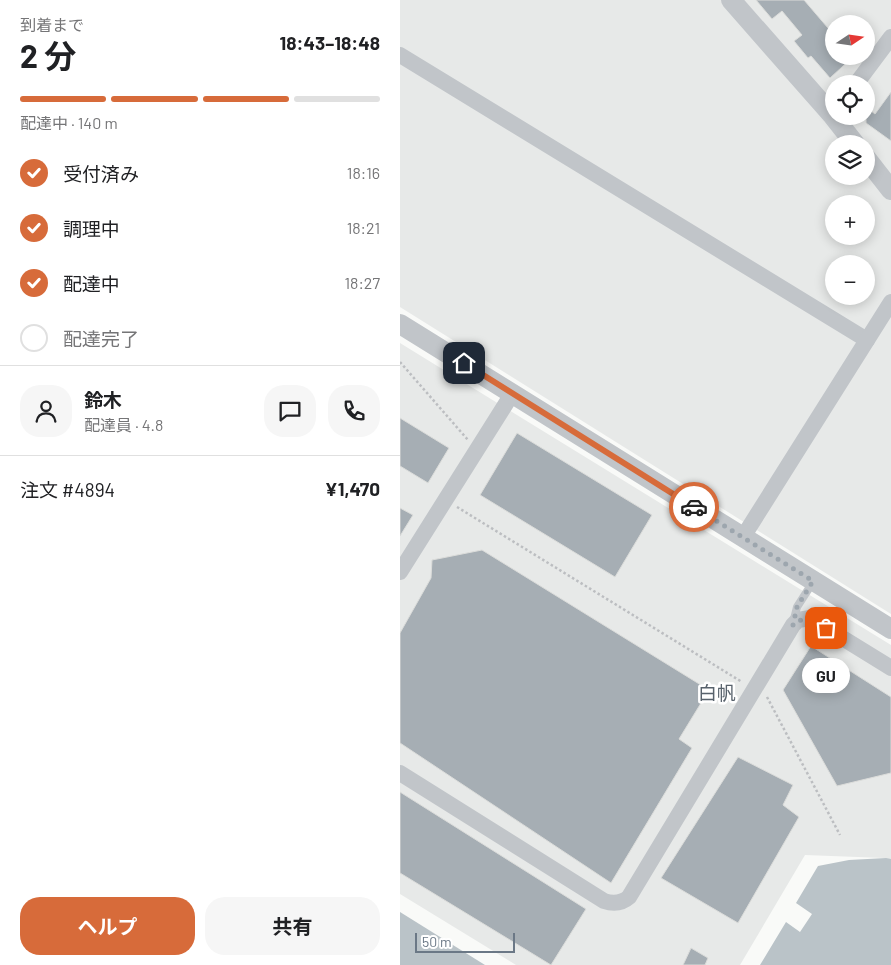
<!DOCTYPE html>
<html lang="ja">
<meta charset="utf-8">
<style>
:root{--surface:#fff;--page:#f6f6f6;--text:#202124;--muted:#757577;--line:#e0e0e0;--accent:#d76b3a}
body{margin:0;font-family:Barlow,"Noto Sans JP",sans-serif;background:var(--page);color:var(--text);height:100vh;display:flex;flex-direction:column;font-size:19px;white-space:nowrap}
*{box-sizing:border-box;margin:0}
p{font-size:16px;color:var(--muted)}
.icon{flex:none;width:28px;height:28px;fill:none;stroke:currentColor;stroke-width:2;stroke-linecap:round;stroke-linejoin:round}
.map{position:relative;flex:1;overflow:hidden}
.panel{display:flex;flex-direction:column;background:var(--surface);width:400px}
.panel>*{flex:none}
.needle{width:32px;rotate:77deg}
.tools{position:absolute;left:425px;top:15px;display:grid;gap:10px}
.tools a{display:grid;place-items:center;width:50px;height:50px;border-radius:50%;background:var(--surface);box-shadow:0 2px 12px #0003;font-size:25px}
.scale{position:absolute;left:15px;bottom:12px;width:100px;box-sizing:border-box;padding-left:5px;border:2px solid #6b7886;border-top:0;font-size:14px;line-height:18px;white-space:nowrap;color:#6b7886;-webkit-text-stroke:4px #fff;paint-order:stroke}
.pin{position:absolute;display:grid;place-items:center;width:42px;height:42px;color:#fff;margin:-21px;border-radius:10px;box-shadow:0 2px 8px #0006}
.courier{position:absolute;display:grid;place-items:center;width:50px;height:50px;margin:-25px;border:4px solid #d76b3a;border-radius:50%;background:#fff;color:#222;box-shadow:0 1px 6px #0007}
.bubble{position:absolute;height:35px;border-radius:18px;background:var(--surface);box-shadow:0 2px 12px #0003;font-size:16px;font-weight:700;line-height:35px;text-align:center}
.headline em{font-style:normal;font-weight:700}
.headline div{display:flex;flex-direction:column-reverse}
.headline{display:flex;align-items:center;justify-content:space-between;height:85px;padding:0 20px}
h1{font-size:32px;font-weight:700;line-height:38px}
.bar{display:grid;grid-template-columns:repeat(4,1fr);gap:8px 5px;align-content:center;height:60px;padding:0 20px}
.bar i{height:6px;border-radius:4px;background:var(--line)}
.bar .current{background:var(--accent)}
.bar p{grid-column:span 4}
.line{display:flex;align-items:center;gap:12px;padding:0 20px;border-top:1px solid var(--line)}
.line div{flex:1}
.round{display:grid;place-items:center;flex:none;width:52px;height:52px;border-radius:20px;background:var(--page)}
ol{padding:0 20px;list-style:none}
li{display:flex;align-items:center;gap:15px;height:55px}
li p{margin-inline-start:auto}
li .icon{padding:5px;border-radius:50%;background:var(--accent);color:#fff;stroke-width:4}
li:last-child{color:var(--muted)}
li i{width:28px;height:28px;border:2px solid var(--line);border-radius:50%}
.cta{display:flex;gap:10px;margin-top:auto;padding:10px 20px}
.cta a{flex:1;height:58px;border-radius:20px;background:var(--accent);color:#fff;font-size:20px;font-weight:700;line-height:58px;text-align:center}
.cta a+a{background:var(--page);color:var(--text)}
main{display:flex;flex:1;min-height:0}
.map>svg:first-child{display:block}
</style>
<main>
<section class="panel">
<div class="headline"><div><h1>2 分</h1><p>到着まで</p></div><em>18:43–18:48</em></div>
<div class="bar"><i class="current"></i><i class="current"></i><i class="current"></i><i></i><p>配達中 · 140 m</p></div>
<ol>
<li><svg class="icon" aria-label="check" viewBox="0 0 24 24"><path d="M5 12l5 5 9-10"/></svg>受付済み<p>18:16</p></li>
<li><svg class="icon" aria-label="check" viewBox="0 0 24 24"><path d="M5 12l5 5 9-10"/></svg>調理中<p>18:21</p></li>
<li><svg class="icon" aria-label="check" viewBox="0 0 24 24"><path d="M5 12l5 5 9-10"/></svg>配達中<p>18:27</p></li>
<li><i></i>配達完了</li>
</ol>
<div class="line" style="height:90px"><a class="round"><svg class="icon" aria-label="person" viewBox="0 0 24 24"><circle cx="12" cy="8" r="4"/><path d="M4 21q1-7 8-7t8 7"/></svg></a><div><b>鈴木</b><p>配達員 · 4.8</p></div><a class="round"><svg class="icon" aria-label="chat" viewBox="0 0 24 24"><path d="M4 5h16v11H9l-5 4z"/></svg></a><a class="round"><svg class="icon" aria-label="phone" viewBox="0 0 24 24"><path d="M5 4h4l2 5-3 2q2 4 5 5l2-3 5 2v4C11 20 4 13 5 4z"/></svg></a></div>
<div class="line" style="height:65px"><div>注文 #4894</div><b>¥1,470</b></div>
<div class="cta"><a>ヘルプ</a><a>共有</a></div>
</section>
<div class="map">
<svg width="491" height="965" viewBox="0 0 491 965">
<rect width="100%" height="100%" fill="#f9faf8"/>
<g fill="#e7e9e8" fill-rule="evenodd">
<path d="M0,0H491V614L0,307ZM434,24H466V56H434ZM434,84H466V116H434ZM434,144H466V176H434ZM434,204H466V236H434ZM434,264H466V296H434Z"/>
<path d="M0,343L491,645V861L484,858L405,855L340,965H116L0,894Z"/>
</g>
<g fill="#bac3c8">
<path d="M486,858L491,859V965H360L386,922L400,932L412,914L396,903L418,866L449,860Z"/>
<path d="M0,912L85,965H0Z"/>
</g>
<g fill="#a6aeb4" stroke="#dbdcda">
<path d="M356,0H404L434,35V56H454L430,78L411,56L408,58L394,41L402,35L382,11L372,19Z"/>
<path d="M491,92V141L466,123V107L475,114Z"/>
<path d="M0,418L49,448L28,483L0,466Z"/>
<path d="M117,433L252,515L215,577L80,495Z"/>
<path d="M0,508L13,515L0,536Z"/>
<path d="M82,550L309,690L279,739L292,748L211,883L0,743V633L31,578L32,560Z"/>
<path d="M411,646L491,697V773L437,786L383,690Z"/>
<path d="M338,757L393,785L383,805L399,817L338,923L261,878Z"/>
<path d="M0,792L186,909L151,965L0,873Z"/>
<path d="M291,948L308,958L305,965H283Z"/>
</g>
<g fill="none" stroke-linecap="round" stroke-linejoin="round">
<g stroke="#bcbec1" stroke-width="2.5" stroke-dasharray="2.5 2.5" stroke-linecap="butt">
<path d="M0,362L68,440"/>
<path d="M57,507L342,682"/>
<path d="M367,697L440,835"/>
</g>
<path stroke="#c1c5c9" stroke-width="8" d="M393,623L397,607L413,582"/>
<g stroke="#c1c5c9" stroke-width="16">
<path d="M0,55L467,340"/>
<path d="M456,84L491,37"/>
<path d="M343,537L491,302"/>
<path d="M0,572L112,394"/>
<path d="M0,773L204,901C213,904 221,904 229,897L393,625L398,620L410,618L491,668"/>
</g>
<g stroke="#c1c5c9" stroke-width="20">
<path d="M331,0L433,116L455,144"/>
<path d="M466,158L491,190"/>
<path d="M0,324L491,629"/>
</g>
</g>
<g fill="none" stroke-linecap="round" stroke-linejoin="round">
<path stroke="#9da6ae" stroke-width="5" stroke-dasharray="0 9" d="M294,507L413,581L397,607L393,625C405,614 414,621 426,628"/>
<path stroke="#d76b3a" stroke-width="6" d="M64,363L294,507"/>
</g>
<g text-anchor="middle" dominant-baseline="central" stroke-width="5" stroke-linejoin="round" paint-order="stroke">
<g font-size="19" fill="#58626c" stroke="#fff">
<text x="317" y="692">白帆</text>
</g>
</g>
</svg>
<div class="tools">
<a><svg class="needle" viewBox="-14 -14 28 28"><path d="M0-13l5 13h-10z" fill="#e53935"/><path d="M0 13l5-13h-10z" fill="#757577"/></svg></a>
<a><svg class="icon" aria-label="locate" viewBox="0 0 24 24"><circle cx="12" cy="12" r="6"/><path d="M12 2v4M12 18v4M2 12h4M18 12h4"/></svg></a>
<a><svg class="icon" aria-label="layers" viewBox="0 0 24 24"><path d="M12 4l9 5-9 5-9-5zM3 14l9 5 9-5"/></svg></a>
<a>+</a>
<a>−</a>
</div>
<div class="scale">50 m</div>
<div class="pin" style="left:426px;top:628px;background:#ea580c"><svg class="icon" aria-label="bag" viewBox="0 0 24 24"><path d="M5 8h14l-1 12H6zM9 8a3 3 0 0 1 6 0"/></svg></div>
<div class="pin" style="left:64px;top:363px;background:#1f2937"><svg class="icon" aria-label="home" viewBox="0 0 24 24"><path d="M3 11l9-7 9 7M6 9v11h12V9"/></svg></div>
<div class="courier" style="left:294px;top:507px"><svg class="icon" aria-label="car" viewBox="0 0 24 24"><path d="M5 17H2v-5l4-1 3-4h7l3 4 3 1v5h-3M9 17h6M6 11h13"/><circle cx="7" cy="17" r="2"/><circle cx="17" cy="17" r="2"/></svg></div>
<div class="bubble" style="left:402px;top:658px;width:48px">GU</div>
</div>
</main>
